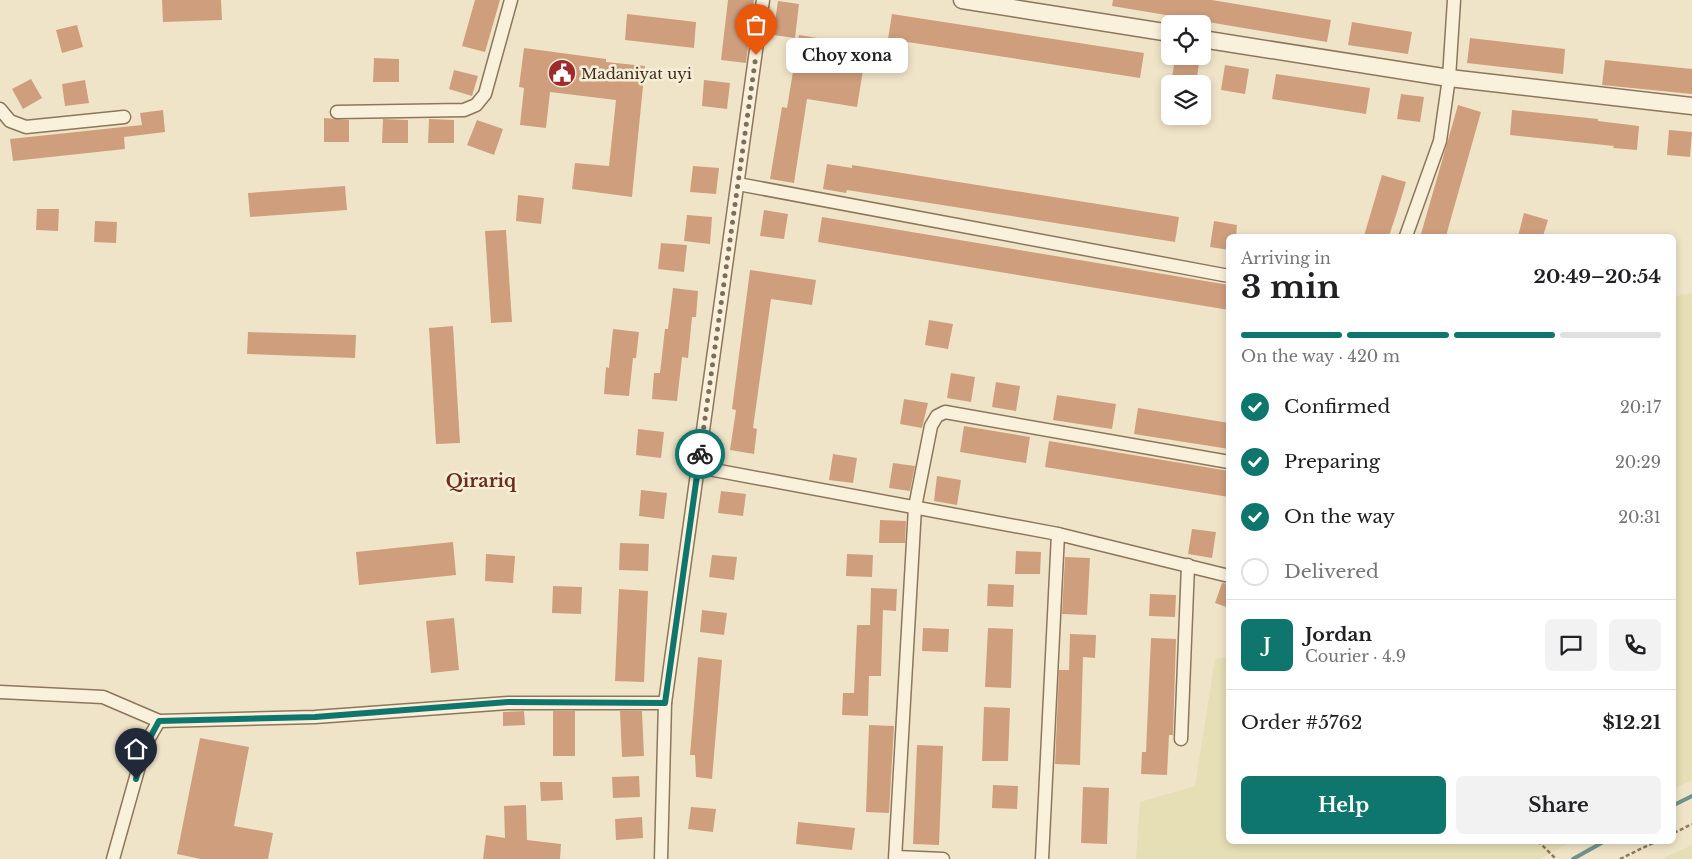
<!DOCTYPE html>
<meta charset="utf-8">
<style>
:root{--surface:#fff;--page:#f2f2f2;--text:#202124;--muted:#757577;--line:#e0e0e0;--accent:#0f766e}
body{margin:0;font-family:"Libre Baskerville",serif;background:var(--page);color:var(--text);height:100vh;display:flex;flex-direction:column;font-size:19px;white-space:nowrap}
*{box-sizing:border-box;margin:0}
p{font-size:16px;color:var(--muted)}
.icon{flex:none;width:28px;height:28px;fill:none;stroke:currentColor;stroke-width:2;stroke-linecap:round;stroke-linejoin:round}
.map{position:relative;flex:1;overflow:hidden}
.side{position:absolute;left:1226px;top:234px;width:450px;height:610px;display:flex;flex-direction:column;background:var(--surface);border-radius:8px;box-shadow:0 2px 8px #0003}
.side>*{flex:none}
.controls{position:absolute;left:1161px;top:15px;display:grid;gap:10px}
.controls a{display:grid;place-items:center;width:50px;height:50px;border-radius:8px;background:var(--surface);box-shadow:0 2px 8px #0003;font-size:25px}
.pin{position:absolute;display:grid;place-items:center;width:42px;height:42px;color:#fff;margin:-51px -21px;border-radius:50% 50% 50% 0;rotate:-45deg;box-shadow:0 0 5px #0007}
.pin .icon{rotate:45deg}
.courier{position:absolute;display:grid;place-items:center;width:50px;height:50px;margin:-25px;border:4px solid #0f766e;border-radius:50%;background:#fff;color:#222;box-shadow:0 1px 6px #0007}
.bubble{position:absolute;height:35px;border-radius:8px;background:var(--surface);box-shadow:0 2px 8px #0003;font-size:16px;font-weight:700;line-height:35px;text-align:center}
.overview em{font-style:normal;font-weight:700}
.overview div{display:flex;flex-direction:column-reverse}
.overview{display:flex;align-items:center;justify-content:space-between;height:85px;padding:0 15px}
h1{font-size:32px;font-weight:700;line-height:38px}
.bar{display:grid;grid-template-columns:repeat(4,1fr);gap:8px 5px;align-content:center;height:60px;padding:0 15px}
.bar i{height:6px;border-radius:4px;background:var(--line)}
.bar .current{background:var(--accent)}
.bar p{grid-column:span 4}
.line{display:flex;align-items:center;gap:12px;padding:0 15px;border-top:1px solid var(--line)}
.line div{flex:1}
.round{display:grid;place-items:center;flex:none;width:52px;height:52px;border-radius:8px;background:var(--page)}
ol{padding:0 15px;list-style:none}
li{display:flex;align-items:center;gap:15px;height:55px}
li p{margin-inline-start:auto}
li .icon{padding:5px;border-radius:50%;background:var(--accent);color:#fff;stroke-width:4}
li:last-child{color:var(--muted)}
li i{width:28px;height:28px;border:2px solid var(--line);border-radius:50%}
.button{display:flex;gap:10px;margin-top:auto;padding:10px 15px}
.button a{flex:1;height:58px;border-radius:8px;background:var(--accent);color:#fff;font-size:20px;font-weight:700;line-height:58px;text-align:center}
.button a+a{background:var(--page);color:var(--text)}
.map>svg:first-child{display:block}
</style>
<div class="map">
<svg width="1692" height="859" viewBox="0 0 1692 859">
<rect width="100%" height="100%" fill="#f0e4c8"/>
<g fill="#e6deb5">
<path d="M1692,293V780L1674,789V299L1679,295Z"/>
<path d="M1229,657V841H1573L1540,859H1136L1140,802L1195,786L1215,659Z"/>
<path d="M1692,845V859H1661Z"/>
</g>
<g fill="none" stroke-linecap="round" stroke-linejoin="round">
<g stroke="#6f938a" stroke-width="4">
<path d="M1674,805L1692,796"/>
<path d="M1573,859L1605,841"/>
</g>
</g>
<g fill="#cf9f7d">
<path d="M162,0H221L222,20L163,22Z"/>
<path d="M475,0H500L485,52L462,46Z"/>
<path d="M728,0H754L746,63L721,60Z"/>
<path d="M1113,0H1212L1331,20L1327,42L1112,6Z"/>
<path d="M778,1L799,4L795,38L773,35Z"/>
<path d="M627,14L696,22L694,48L625,40Z"/>
<path d="M892,14L1144,53L1140,78L888,39Z"/>
<path d="M1352,22L1412,32L1408,54L1348,45Z"/>
<path d="M77,25L83,47L62,53L56,30Z"/>
<path d="M799,35L867,46L857,107L807,99L794,183L770,179L782,107L787,108Z"/>
<path d="M1470,38L1565,49L1563,74L1467,63Z"/>
<path d="M524,48L606,59V62L645,66L632,197L572,189L575,163L609,166L616,100L550,92L546,128L520,125L524,88L519,87Z"/>
<path d="M374,58L399,59V82H373Z"/>
<path d="M1175,59L1199,63L1196,84H1171Z"/>
<path d="M1605,60L1692,69V94L1602,85Z"/>
<path d="M1225,65L1249,69L1245,94L1221,90Z"/>
<path d="M454,70L478,76L472,96L449,89Z"/>
<path d="M1276,74L1370,88L1366,114L1272,99Z"/>
<path d="M31,79L42,98L23,109L12,89Z"/>
<path d="M85,80L89,103L65,106L62,84Z"/>
<path d="M704,80L730,83L727,109L702,106Z"/>
<path d="M1401,94L1424,97L1420,122L1397,119Z"/>
<path d="M1458,105L1481,112L1446,236H1431L1421,234Z"/>
<path d="M163,110L165,132L124,137L125,149L13,161L10,139L142,125L140,113Z"/>
<path d="M1512,110L1598,119V121L1639,126L1637,150L1613,148L1614,146L1510,135Z"/>
<path d="M324,118L349,120V142H324Z"/>
<path d="M383,119L408,120V143H382Z"/>
<path d="M429,119L454,120V143H428Z"/>
<path d="M477,120L503,129L494,155L467,145Z"/>
<path d="M1669,130L1692,132L1690,157L1667,155Z"/>
<path d="M827,164L852,168V165L1179,217L1175,242L847,190L846,193L823,189Z"/>
<path d="M693,166L719,168L716,194L690,192Z"/>
<path d="M1382,175L1406,182L1397,212L1389,236H1364Z"/>
<path d="M345,186L347,210L250,217L248,193Z"/>
<path d="M518,195L544,198L541,224L516,221Z"/>
<path d="M37,209H59L58,231L36,230Z"/>
<path d="M764,210L788,214L784,239L760,236Z"/>
<path d="M1524,213L1548,220L1543,236H1518Z"/>
<path d="M687,215L712,217L710,244L684,241Z"/>
<path d="M822,217L1229,285V310L818,242Z"/>
<path d="M95,221L117,222L116,243L94,242Z"/>
<path d="M1214,221L1237,225L1236,236H1229V250L1210,247Z"/>
<path d="M506,230L512,322L491,323L485,231Z"/>
<path d="M661,243L687,245L684,272L658,269Z"/>
<path d="M750,270L816,280L812,305L771,299L753,428L757,429L754,454L730,450L736,410L732,409Z"/>
<path d="M673,288L698,291L696,317H692L688,358L682,357L677,401L652,399L654,373H660L665,329H668Z"/>
<path d="M929,320L953,324L948,349L925,345Z"/>
<path d="M453,326L460,443L436,444L429,328Z"/>
<path d="M613,329L639,332L636,358H633L629,396L604,394L606,367L609,368Z"/>
<path d="M248,332L356,335L355,358L247,354Z"/>
<path d="M951,373L975,377L971,402L947,398Z"/>
<path d="M996,382L1020,386L1016,411L992,407Z"/>
<path d="M1057,395L1116,404L1112,429L1053,420Z"/>
<path d="M904,399L928,403L922,428L900,424Z"/>
<path d="M1138,408L1229,423V449L1134,434Z"/>
<path d="M964,426L1030,437L1026,463L960,452Z"/>
<path d="M638,429L664,432L661,458L636,455Z"/>
<path d="M1049,441L1229,471V497L1045,467Z"/>
<path d="M833,454L857,458L853,483L829,480Z"/>
<path d="M893,463L915,466L910,491L889,488Z"/>
<path d="M937,476L961,480L957,505L934,501Z"/>
<path d="M641,490L667,493L664,519L639,516Z"/>
<path d="M721,491L746,494L743,516L718,513Z"/>
<path d="M880,520L906,521L905,543H879Z"/>
<path d="M1192,529L1216,532L1212,558L1188,554Z"/>
<path d="M453,542L456,575L359,585L356,552Z"/>
<path d="M620,543L649,544L648,571L619,570Z"/>
<path d="M1016,551L1041,552L1040,574H1015Z"/>
<path d="M486,554L515,556L513,583L485,581Z"/>
<path d="M847,554L873,555L872,577L846,576Z"/>
<path d="M712,555L737,557L734,580L709,577Z"/>
<path d="M1065,557L1090,558L1087,615L1062,614Z"/>
<path d="M1222,583L1229,584V608L1215,603Z"/>
<path d="M988,584L1014,585L1013,607L987,606Z"/>
<path d="M553,586L582,587L581,614L552,613Z"/>
<path d="M871,588L897,589L896,611L883,610L881,676H869L868,716L842,715L843,693H854L857,625H870Z"/>
<path d="M619,589L648,591L644,682L615,681Z"/>
<path d="M1150,594L1176,595L1175,617L1149,616Z"/>
<path d="M702,610L727,613L724,635L700,632Z"/>
<path d="M454,618L459,670L431,673L426,621Z"/>
<path d="M923,628L949,629L948,652L922,651Z"/>
<path d="M988,628L1013,629L1011,688L985,687Z"/>
<path d="M1070,634L1096,635L1095,658L1083,657L1080,765L1055,764L1059,670H1069Z"/>
<path d="M1151,638L1176,639L1173,735H1169L1167,775L1141,774L1142,752H1146Z"/>
<path d="M698,657L722,660L712,779L696,777L695,755H690Z"/>
<path d="M984,707L1010,708L1008,761H982Z"/>
<path d="M524,711L525,725L503,726V712Z"/>
<rect x="553" y="711" width="22" height="45"/>
<path d="M620,711H642L644,756L622,757Z"/>
<path d="M869,725L894,726L889,813L866,812Z"/>
<path d="M200,738L249,747L234,826L273,833L268,859H201L177,854Z"/>
<path d="M917,745L943,746L939,845L913,844Z"/>
<path d="M639,776L640,797L613,798L612,777Z"/>
<path d="M540,782H562L563,800L541,801Z"/>
<path d="M993,785L1018,786L1017,809L992,808Z"/>
<path d="M1083,787L1109,788L1107,844L1081,843Z"/>
<path d="M526,805L527,840L561,844L560,859H483L486,835L505,838L504,806Z"/>
<path d="M691,807L716,809L713,832L688,829Z"/>
<path d="M642,817L643,838L616,840L615,819Z"/>
<path d="M798,822L855,828L852,850L796,844Z"/>
</g>
<g fill="none" stroke-linecap="round" stroke-linejoin="round">
<defs>
<g id="minor">
<path d="M0,109L10,121L26,127L124,117"/>
<path d="M337,112L464,110L476,105L485,94L511,0"/>
<path d="M738,184L1229,276"/>
<path d="M1406,236L1440,141L1449,78L1454,0"/>
<path d="M698,467L1058,534L1229,576"/>
<path d="M0,692L103,697L159,721L315,717L508,703H665"/>
<path d="M1181,739L1188,565"/>
<path d="M896,857L943,859"/>
<path d="M113,859L145,745L159,721"/>
<path d="M661,859L665,703L763,0"/>
<path d="M895,859L915,507L931,426L937,416L945,412L1229,462"/>
<path d="M1042,859L1058,534"/>
</g>
<g id="tertiary">
<path d="M962,0L1170,33"/>
<path d="M1202,39L1449,78L1692,106"/>
</g>
</defs>
<use href="#minor" stroke="#8d765c" stroke-width="15"/>
<use href="#tertiary" stroke="#8d765c" stroke-width="19"/>
<g stroke="#8d765c" stroke-width="2.5" stroke-dasharray="4 2.5" stroke-linecap="butt">
<path d="M1674,833L1692,824"/>
<path d="M1538,841L1556,859"/>
<path d="M1620,859L1657,841"/>
</g>
<use href="#minor" stroke="#faf1dc" stroke-width="12"/>
<use href="#tertiary" stroke="#faf1dc" stroke-width="16"/>
</g>
<g fill="none" stroke-linecap="round" stroke-linejoin="round">
<path stroke="#7c6e5b" stroke-width="5" stroke-dasharray="0 9" d="M700,454L756,55"/>
<path stroke="#0f766e" stroke-width="6" d="M136,779L146,745L159,721L315,717L508,702L665,703L700,454"/>
</g>
<defs>
<symbol id="civic-disc" viewBox="-11 -11 22 22"><circle r="9.5" fill="#9e2a2b" stroke="#f7eed8"/><path d="M-.6-6.5H3V-4.5H.6V-3L4-1V1h2V6H-6V1h2V-1L-.6-3ZM-1.2 2.5V6h2.4V2.5Z" fill="#fff"/></symbol>
</defs>
<g fill-rule="evenodd">
<use href="#civic-disc" x="546" y="57" width="32" height="32"/>
</g>
<g text-anchor="middle" dominant-baseline="central" stroke-width="5" stroke-linejoin="round" paint-order="stroke">
<g font-size="15" fill="#3d2e20" stroke="#f7eed8" text-anchor="start">
<text x="581" y="73">Madaniyat uyi</text>
</g>
<g font-size="18" font-weight="bold" fill="#6b2e1e" stroke="#f7eed8">
<text x="481" y="481">Qirariq</text>
</g>
</g>
</svg>
<div class="controls">
<a><svg class="icon" aria-label="locate" viewBox="0 0 24 24"><circle cx="12" cy="12" r="6"/><path d="M12 2v4M12 18v4M2 12h4M18 12h4"/></svg></a>
<a><svg class="icon" aria-label="layers" viewBox="0 0 24 24"><path d="M12 4l9 5-9 5-9-5zM3 14l9 5 9-5"/></svg></a>
</div>
<div class="pin" style="left:756px;top:55px;background:#ea580c"><svg class="icon" aria-label="bag" viewBox="0 0 24 24"><path d="M5 8h14l-1 12H6zM9 8a3 3 0 0 1 6 0"/></svg></div>
<div class="pin" style="left:136px;top:779px;background:#1f2937"><svg class="icon" aria-label="home" viewBox="0 0 24 24"><path d="M3 11l9-7 9 7M6 9v11h12V9"/></svg></div>
<div class="courier" style="left:700px;top:454px"><svg class="icon" aria-label="bike" viewBox="0 0 24 24"><circle cx="6" cy="16" r="4"/><circle cx="18" cy="16" r="4"/><path d="M6 16l4-8h5l3 8M10 8l3 8H6M13 5h3"/></svg></div>
<div class="bubble" style="left:786px;top:38px;width:122px">Choy xona</div>
<section class="side">
<div class="overview"><div><h1>3 min</h1><p>Arriving in</p></div><em>20:49–20:54</em></div>
<div class="bar"><i class="current"></i><i class="current"></i><i class="current"></i><i></i><p>On the way · 420 m</p></div>
<ol>
<li><svg class="icon" aria-label="check" viewBox="0 0 24 24"><path d="M5 12l5 5 9-10"/></svg>Confirmed<p>20:17</p></li>
<li><svg class="icon" aria-label="check" viewBox="0 0 24 24"><path d="M5 12l5 5 9-10"/></svg>Preparing<p>20:29</p></li>
<li><svg class="icon" aria-label="check" viewBox="0 0 24 24"><path d="M5 12l5 5 9-10"/></svg>On the way<p>20:31</p></li>
<li><i></i>Delivered</li>
</ol>
<div class="line" style="height:90px"><b class="round" style="background:var(--accent);color:#fff">J</b><div><b>Jordan</b><p>Courier · 4.9</p></div><a class="round"><svg class="icon" aria-label="chat" viewBox="0 0 24 24"><path d="M4 5h16v11H9l-5 4z"/></svg></a><a class="round"><svg class="icon" aria-label="phone" viewBox="0 0 24 24"><path d="M5 4h4l2 5-3 2q2 4 5 5l2-3 5 2v4C11 20 4 13 5 4z"/></svg></a></div>
<div class="line" style="height:65px"><div>Order #5762</div><b>$12.21</b></div>
<div class="button"><a>Help</a><a>Share</a></div>
</section>
</div>
